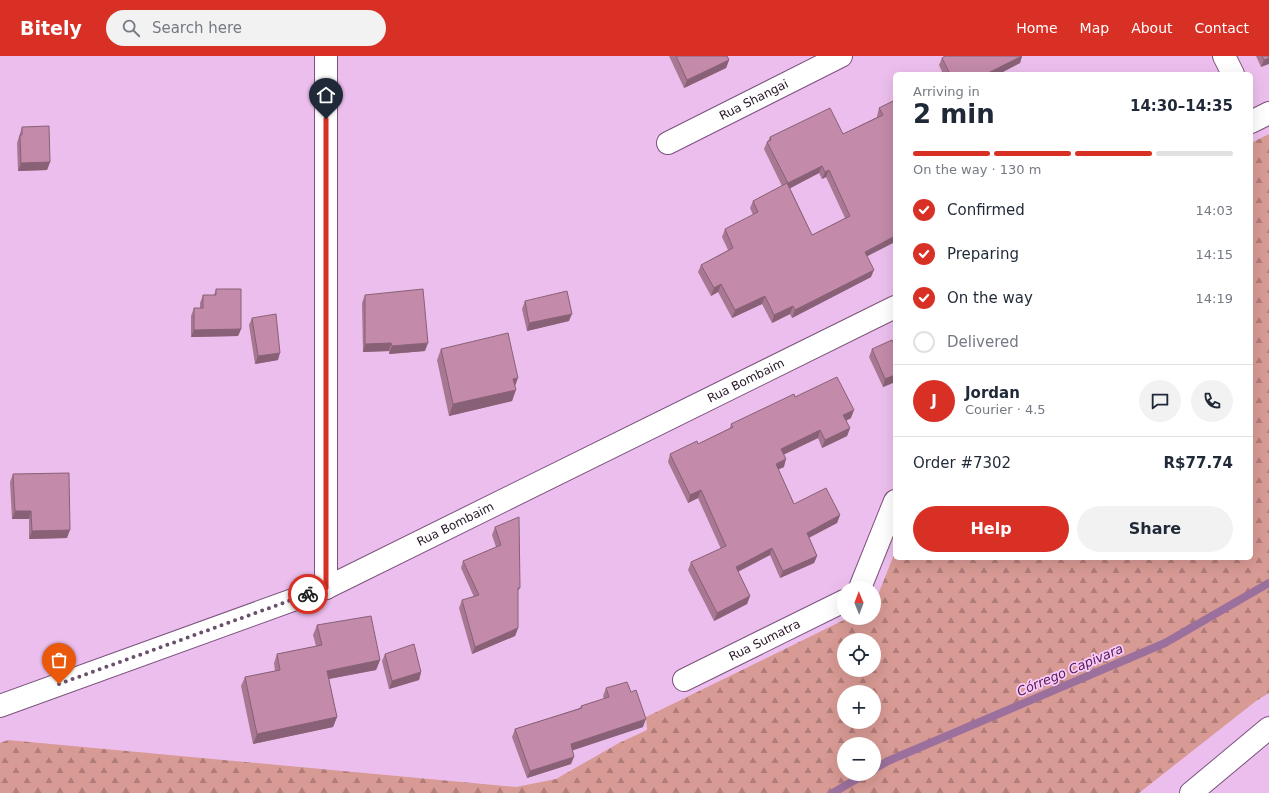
<!DOCTYPE html>
<meta charset="utf-8">
<style>
:root{--surface:#fff;--page:#f2f2f3;--text:#1f2937;--muted:#747a83;--line:#e0e1e3;--accent:#d93025}
body{margin:0;font-family:"DejaVu Sans",sans-serif;background:var(--page);color:var(--text);height:100vh;display:flex;flex-direction:column;font-size:15px;white-space:nowrap}
*{box-sizing:border-box;margin:0}
p{font-size:13px;color:var(--muted)}
.icon{flex:none;width:22px;height:22px;fill:none;stroke:currentColor;stroke-width:2;stroke-linecap:round;stroke-linejoin:round}
.map{position:relative;flex:1;overflow:hidden}
.side{position:absolute;left:893px;top:16px;width:360px;height:488px;display:flex;flex-direction:column;background:var(--surface);border-radius:6px;box-shadow:0 4px 16px #0002}
.side>*{flex:none}
.needle{width:26px;rotate:359deg}
.buttons{position:absolute;left:837px;top:525px;display:grid;gap:8px}
.buttons a{display:grid;place-items:center;width:44px;height:44px;border-radius:50%;background:var(--surface);box-shadow:0 4px 16px #0002;font-size:20px}
.pin{position:absolute;display:grid;place-items:center;width:34px;height:34px;color:#fff;margin:-41px -17px;border-radius:50% 50% 50% 0;rotate:-45deg;box-shadow:0 0 4px #0007}
.pin .icon{rotate:45deg}
.courier{position:absolute;display:grid;place-items:center;width:40px;height:40px;margin:-20px;border:3px solid #d93025;border-radius:50%;background:#fff;color:#222;box-shadow:0 1px 5px #0007}
.head em{font-style:normal;font-weight:800}
.head div{display:flex;flex-direction:column-reverse}
.head{display:flex;align-items:center;justify-content:space-between;height:68px;padding:0 20px}
h1{font-size:26px;font-weight:800;line-height:30px}
.bar{display:grid;grid-template-columns:repeat(4,1fr);gap:6px 4px;align-content:center;height:48px;padding:0 20px}
.bar i{height:5px;border-radius:3px;background:var(--line)}
.bar .selected{background:var(--accent)}
.bar p{grid-column:span 4}
.line{display:flex;align-items:center;gap:10px;padding:0 20px;border-top:1px solid var(--line)}
.line div{flex:1}
.round{display:grid;place-items:center;flex:none;width:42px;height:42px;border-radius:21px;background:var(--page)}
ol{padding:0 20px;list-style:none}
li{display:flex;align-items:center;gap:12px;height:44px}
li p{margin-inline-start:auto}
li .icon{padding:4px;border-radius:50%;background:var(--accent);color:#fff;stroke-width:4}
li:last-child{color:var(--muted)}
li i{width:22px;height:22px;border:2px solid var(--line);border-radius:50%}
.primary-button{display:flex;gap:8px;margin-top:auto;padding:8px 20px}
.primary-button a{flex:1;height:46px;border-radius:24px;background:var(--accent);color:#fff;font-size:16px;font-weight:800;line-height:46px;text-align:center}
.primary-button a+a{background:var(--page);color:var(--text)}
header{display:flex;align-items:center;gap:24px;box-sizing:border-box;height:56px;padding:0 20px;background:var(--accent);color:#fff}
header strong{font-size:19px}
nav{display:flex;gap:22px;margin-inline-start:auto;font-size:14px}
.search{width:280px;height:36px;background:var(--page);display:flex;align-items:center;gap:10px;box-sizing:border-box;padding:0 14px;border-radius:22px;color:var(--muted);font-size:15px}
.map>svg:first-child{display:block}
</style>
<header>
<strong>Bitely</strong>
<div class="search"><svg class="icon" aria-label="search" viewBox="0 0 24 24"><circle cx="10" cy="10" r="6"/><path d="M15 15l6 6"/></svg>Search here</div>
<nav><a>Home</a><a>Map</a><a>About</a><a>Contact</a></nav>
</header>
<div class="map">
<svg width="1269" height="737" viewBox="0 0 1269 737">
<defs>
<pattern id="forest-firs" width="22" height="20" patternUnits="userSpaceOnUse"><rect width="22" height="20" fill="#d89a94"/><path d="M5 1l3.5 6h-7zM16 11l3.5 6h-7z" fill="#af7c79"/></pattern>
</defs>
<rect width="100%" height="100%" fill="#ecbeed"/>
<path fill="url(#forest-firs)" fill-rule="evenodd" d="M1269,78V637L1256,645L1139,737H0V687L8,684L516,731L556,723L619,687L647,674L646,661L848,562H874V549L895,496V502H1251V87ZM844,584H874V614H844ZM844,636H874V666H844ZM844,688H874V718H844Z"/>
<g fill="none" stroke-linecap="round" stroke-linejoin="round">
<g stroke="#9b709c" stroke-width="8">
<path d="M874,713L888,705L1165,587L1269,527"/>
<path d="M833,737L865,718"/>
</g>
<defs>
<g id="street">
<path d="M326,0V532"/>
<path d="M1224,0L1233,18"/>
<path d="M1251,66L1269,57"/>
<path id="s1" d="M668,87L841,0"/>
<path d="M860,532L895,445"/>
<path id="s2" d="M684,624L844,545"/>
<path id="s3" d="M0,650L326,532L895,251"/>
<path d="M1191,737L1269,672"/>
</g>
</defs>
<use href="#street" stroke="#7b537d" stroke-width="24"/>
<use href="#street" stroke="#fff" stroke-width="22"/>
</g>
<g fill="#a87791" fill-rule="evenodd">
<path d="M669,0H727L729,4L726,12L684,32Z"/>
<path d="M1022,0L1020,7L999,18H943L939,9L942,2Z"/>
<path d="M1256,0H1269L1261,11Z"/>
<path d="M895,44L867,201L871,221L792,262L790,258L772,267L762,248L732,262L718,236L711,240L698,216L701,209L728,194L722,181L725,173L753,159L750,152L753,145L782,130L764,93L767,86L768,85L770,81L843,78L877,61V60L879,52ZM819,117L822,123L826,121L845,162L812,179L790,132Z"/>
<path d="M22,71L50,106L47,114L18,115L17,87Z"/>
<path d="M216,233L241,273L238,280L191,281V260L194,252H200V247L203,239H214Z"/>
<path d="M365,239L425,295L389,298V295L363,296L362,247Z"/>
<path d="M525,245L569,265L527,275L522,253Z"/>
<path d="M252,262L278,304L255,308L249,269Z"/>
<path d="M895,290V326L883,331L869,301L872,293Z"/>
<path d="M441,293L515,331L512,345L449,360L437,304Z"/>
<path d="M795,341L851,362L846,365L850,372L847,380L822,392L818,382L784,398V411L778,413L794,448L840,459L837,467L809,482L817,500L814,507L780,522L770,499L738,516L750,540L747,548L714,565L688,514L691,506L721,493L698,442L688,447L668,406L670,398L698,388L730,372L731,368Z"/>
<path d="M13,418L67,482L29,483V463H12L10,426Z"/>
<path d="M495,471L520,532L518,535V572L515,580L472,598L459,552L462,544L474,541L461,512L463,505L496,491L492,479Z"/>
<path d="M317,569L380,604L376,614L329,623L337,661L333,671L253,688L241,630L245,621L275,615L274,607L277,598L316,590L313,579Z"/>
<path d="M385,598L421,616L419,624L389,633L382,605Z"/>
<path d="M606,632L643,671L572,694L571,708L527,722L512,681L515,673L580,652L581,650L604,643L603,640Z"/>
</g>
<g fill="#886176">
<path d="M1022,0L1020,7L999,18H986Z"/>
<path d="M1269,2V8L1261,11L1264,4Z"/>
<path d="M729,4L726,12L684,32L687,24Z"/>
<path d="M50,106L47,114L18,115L21,107Z"/>
<path d="M822,110L819,117L785,135L788,127Z"/>
<path d="M829,114L826,121L822,123L825,116Z"/>
<path d="M895,180V186L862,203L865,196Z"/>
<path d="M874,214L871,221L792,262L795,254Z"/>
<path d="M721,228L718,236L711,240L714,232Z"/>
<path d="M765,240L762,248L732,262L735,254Z"/>
<path d="M793,250L790,258L772,267L774,259Z"/>
<path d="M572,258L569,265L527,275L529,267Z"/>
<path d="M241,273L238,280L191,281L194,274Z"/>
<path d="M391,287L389,295L363,296L365,288Z"/>
<path d="M428,287L425,295L389,298L392,290Z"/>
<path d="M280,297L278,304L255,308L258,300Z"/>
<path d="M895,319V326L883,331L885,323Z"/>
<path d="M518,322L514,333L513,323Z"/>
<path d="M516,334L512,345L449,360L453,348Z"/>
<path d="M854,354L851,362L840,367L843,359Z"/>
<path d="M850,372L847,380L822,392L825,384Z"/>
<path d="M820,374L818,382L779,401L781,393Z"/>
<path d="M786,403L784,411L773,416L776,408Z"/>
<path d="M701,434L698,442L688,447L690,439Z"/>
<path d="M15,455H31L29,463H12Z"/>
<path d="M840,459L837,467L804,484L807,477Z"/>
<path d="M70,474L67,482L29,483L32,475Z"/>
<path d="M772,492L770,499L733,518L736,511Z"/>
<path d="M817,500L814,507L780,522L783,515Z"/>
<path d="M750,540L747,548L714,565L717,557Z"/>
<path d="M518,572L515,580L472,598L475,591Z"/>
<path d="M380,604L376,614L323,624L327,615Z"/>
<path d="M421,616L419,624L389,633L392,625Z"/>
<path d="M337,661L333,671L253,688L257,678Z"/>
<path d="M646,663L643,671L568,696L571,688Z"/>
<path d="M574,701L571,708L527,722L530,715Z"/>
</g>
<g fill="#c38aa9" stroke="#886176">
<path d="M676,0H727L729,4L687,24Z"/>
<path d="M945,0H1022L986,18H950L942,2Z"/>
<path d="M1262,0H1269V2L1264,4Z"/>
<path d="M895,44V180L865,196L874,214L795,254L793,250L774,259L765,240L735,254L721,228L714,232L701,209L733,192L725,173L758,156L753,145L787,127L812,179L850,160L829,114L825,116L822,110L788,127L767,86L771,84L770,81L830,52L843,78L883,59L879,52Z"/>
<path d="M49,70L50,106L21,107L20,79H22V71Z"/>
<path d="M216,233H241V273L194,274V252H203V239H216Z"/>
<path d="M423,233L428,287L392,290L391,287L365,288V239Z"/>
<path d="M567,235L572,258L529,267L525,245Z"/>
<path d="M276,258L280,297L258,300L252,262Z"/>
<path d="M508,277L518,322L513,323L516,334L453,348L441,293Z"/>
<path d="M892,284L895,290V319L885,323L872,293Z"/>
<path d="M837,321L854,354L843,359L850,372L825,384L820,374L781,393L786,403L776,408L794,448L826,432L840,459L807,477L817,500L783,515L772,492L736,511L750,540L717,557L691,506L726,490L701,434L690,439L670,398L697,385L698,388L733,371L731,368L794,338L795,341Z"/>
<path d="M69,417L70,474L32,475L31,455H15L13,418Z"/>
<path d="M519,461L520,532H518V572L475,591L462,544L479,539L463,505L501,489L495,471Z"/>
<path d="M371,560L380,604L327,615L337,661L257,678L245,621L280,614L277,598L322,589L317,569Z"/>
<path d="M414,588L421,616L392,625L385,598Z"/>
<path d="M627,626L631,636L636,634L646,663L571,688L574,701L530,715L515,673L582,652L581,650L609,641L606,632Z"/>
</g>
<g fill="none" stroke-linecap="round" stroke-linejoin="round">
<path stroke="#6b506c" stroke-width="4" stroke-dasharray="0 7.2" d="M59,628L308,538"/>
<path stroke="#d93025" stroke-width="5" d="M308,538L326,532V63"/>
</g>
<g text-anchor="middle" dominant-baseline="central" stroke-width="3.5" stroke-linejoin="round" paint-order="stroke">
<g font-size="12" fill="#261526" stroke="#facbfa">
<text stroke="none"><textPath href="#s1" startOffset="96">Rua Shangai</textPath></text>
<text stroke="none"><textPath href="#s3" startOffset="815">Rua Bombaim</textPath></text>
<text stroke="none"><textPath href="#s3" startOffset="491">Rua Bombaim</textPath></text>
<text stroke="none"><textPath href="#s2" startOffset="90">Rua Sumatra</textPath></text>
</g>
<g font-size="13" font-style="italic" fill="#572059" stroke="#facbfa">
<text transform="translate(1070 614) rotate(-23)">Córrego Capivara</text>
</g>
</g>
</svg>
<div class="buttons">
<a><svg class="needle" viewBox="-14 -14 28 28"><path d="M0-13l5 13h-10z" fill="#e53935"/><path d="M0 13l5-13h-10z" fill="#747a83"/></svg></a>
<a><svg class="icon" aria-label="locate" viewBox="0 0 24 24"><circle cx="12" cy="12" r="6"/><path d="M12 2v4M12 18v4M2 12h4M18 12h4"/></svg></a>
<a>+</a>
<a>−</a>
</div>
<div class="pin" style="left:59px;top:628px;background:#ea580c"><svg class="icon" aria-label="bag" viewBox="0 0 24 24"><path d="M5 8h14l-1 12H6zM9 8a3 3 0 0 1 6 0"/></svg></div>
<div class="pin" style="left:326px;top:63px;background:#1f2937"><svg class="icon" aria-label="home" viewBox="0 0 24 24"><path d="M3 11l9-7 9 7M6 9v11h12V9"/></svg></div>
<div class="courier" style="left:308px;top:538px"><svg class="icon" aria-label="bike" viewBox="0 0 24 24"><circle cx="6" cy="16" r="4"/><circle cx="18" cy="16" r="4"/><path d="M6 16l4-8h5l3 8M10 8l3 8H6M13 5h3"/></svg></div>
<section class="side">
<div class="head"><div><h1>2 min</h1><p>Arriving in</p></div><em>14:30–14:35</em></div>
<div class="bar"><i class="selected"></i><i class="selected"></i><i class="selected"></i><i></i><p>On the way · 130 m</p></div>
<ol>
<li><svg class="icon" aria-label="check" viewBox="0 0 24 24"><path d="M5 12l5 5 9-10"/></svg>Confirmed<p>14:03</p></li>
<li><svg class="icon" aria-label="check" viewBox="0 0 24 24"><path d="M5 12l5 5 9-10"/></svg>Preparing<p>14:15</p></li>
<li><svg class="icon" aria-label="check" viewBox="0 0 24 24"><path d="M5 12l5 5 9-10"/></svg>On the way<p>14:19</p></li>
<li><i></i>Delivered</li>
</ol>
<div class="line" style="height:72px"><b class="round" style="background:var(--accent);color:#fff">J</b><div><b>Jordan</b><p>Courier · 4.5</p></div><a class="round"><svg class="icon" aria-label="chat" viewBox="0 0 24 24"><path d="M4 5h16v11H9l-5 4z"/></svg></a><a class="round"><svg class="icon" aria-label="phone" viewBox="0 0 24 24"><path d="M5 4h4l2 5-3 2q2 4 5 5l2-3 5 2v4C11 20 4 13 5 4z"/></svg></a></div>
<div class="line" style="height:52px"><div>Order #7302</div><b>R$77.74</b></div>
<div class="primary-button"><a>Help</a><a>Share</a></div>
</section>
</div>
